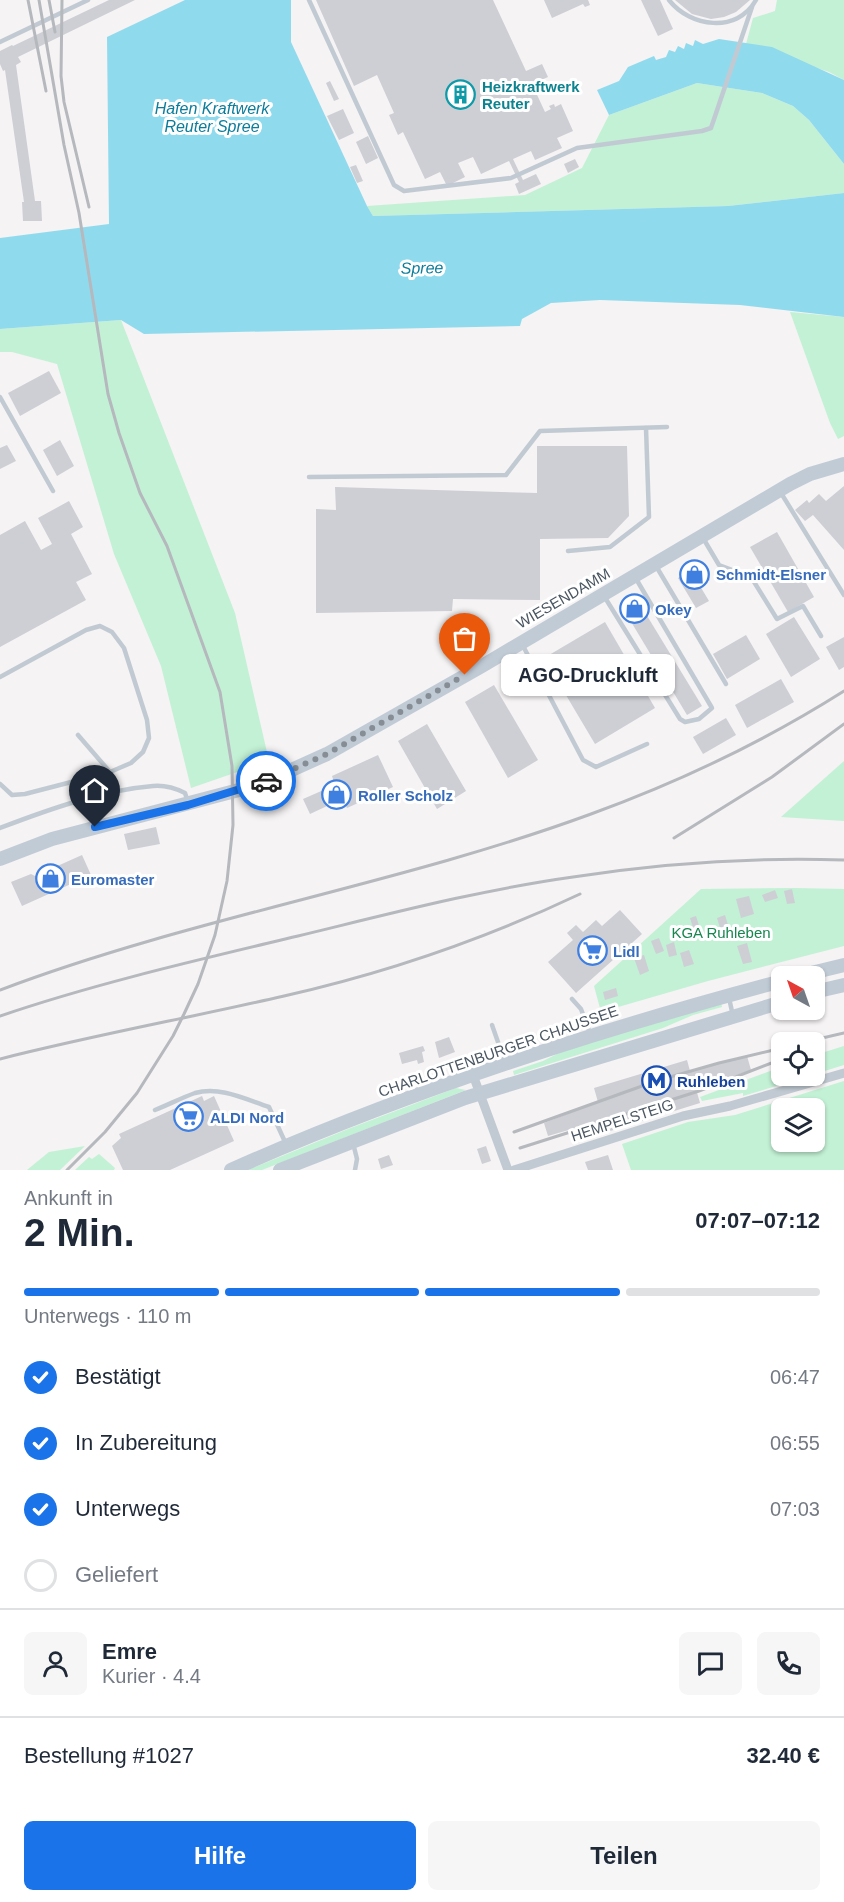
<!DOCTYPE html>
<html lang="de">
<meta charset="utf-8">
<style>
:root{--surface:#fff;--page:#f6f6f7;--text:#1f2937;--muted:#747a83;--line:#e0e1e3;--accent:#1a73e8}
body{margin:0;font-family:Arial,sans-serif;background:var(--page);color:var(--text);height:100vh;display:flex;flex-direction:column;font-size:22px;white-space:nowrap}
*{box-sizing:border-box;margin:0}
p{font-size:20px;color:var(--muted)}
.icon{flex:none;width:33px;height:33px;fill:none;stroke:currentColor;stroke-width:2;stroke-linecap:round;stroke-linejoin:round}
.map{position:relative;height:1170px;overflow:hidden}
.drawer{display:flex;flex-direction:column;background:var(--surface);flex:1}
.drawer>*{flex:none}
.needle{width:39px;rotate:320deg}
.tools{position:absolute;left:771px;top:966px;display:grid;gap:12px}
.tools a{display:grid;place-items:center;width:54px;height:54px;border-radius:9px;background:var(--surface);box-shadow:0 2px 4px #0004;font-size:30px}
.pin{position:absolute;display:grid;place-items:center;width:51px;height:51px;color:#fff;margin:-62px -26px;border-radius:50% 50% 50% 0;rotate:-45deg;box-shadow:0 0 6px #0007}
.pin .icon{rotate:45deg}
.courier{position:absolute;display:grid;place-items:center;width:60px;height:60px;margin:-30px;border:4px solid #1a73e8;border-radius:50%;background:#fff;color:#222;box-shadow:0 2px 8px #0007}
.bubble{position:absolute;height:42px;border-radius:9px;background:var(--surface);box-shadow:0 2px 4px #0004;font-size:20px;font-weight:700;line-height:42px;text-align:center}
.summary em{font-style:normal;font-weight:700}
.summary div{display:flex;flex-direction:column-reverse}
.summary{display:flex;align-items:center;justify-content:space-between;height:102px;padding:0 24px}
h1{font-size:39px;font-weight:700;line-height:45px}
.bar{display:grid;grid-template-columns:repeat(4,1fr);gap:9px 6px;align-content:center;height:72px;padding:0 24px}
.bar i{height:8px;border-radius:4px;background:var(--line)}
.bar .on{background:var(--accent)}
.bar p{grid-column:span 4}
.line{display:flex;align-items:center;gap:15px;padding:0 24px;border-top:2px solid var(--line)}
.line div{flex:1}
.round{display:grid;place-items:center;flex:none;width:63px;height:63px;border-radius:9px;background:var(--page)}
ol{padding:0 24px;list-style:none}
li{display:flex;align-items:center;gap:18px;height:66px}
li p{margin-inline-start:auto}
li .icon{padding:6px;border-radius:50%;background:var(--accent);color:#fff;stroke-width:4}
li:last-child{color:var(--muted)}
li i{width:33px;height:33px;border:3px solid var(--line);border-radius:50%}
.button{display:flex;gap:12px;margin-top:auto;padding:12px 24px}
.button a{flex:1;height:69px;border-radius:9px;background:var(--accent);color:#fff;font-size:24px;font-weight:700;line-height:69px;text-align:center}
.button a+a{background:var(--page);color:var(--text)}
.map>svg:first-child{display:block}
</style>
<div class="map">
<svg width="844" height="1170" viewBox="0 0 844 1170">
<rect width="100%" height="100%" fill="#f5f3f3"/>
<g fill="#c3f1d5" fill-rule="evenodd">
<path d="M777,0H844V80L829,72L746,44L753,18L775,11Z"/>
<path d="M697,83L762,93L793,106L809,120L844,164V193L728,206L373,216L367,206L525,195L582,168L609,115Z"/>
<path d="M790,312L844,317V436L838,439L830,423Z"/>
<path d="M121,320L235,613L269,761L191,788L161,666L114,554L57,364L12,352H0V329Z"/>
<path d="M844,761V821L781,817Z"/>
<path d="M795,888L844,889V946L708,981L601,1012L594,986L701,889Z"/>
<path d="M721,1002L722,1007L693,1015L663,1028L514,1075L513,1071L543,1061L569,1048Z"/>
<path d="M844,1046V1065L815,1074V1055Z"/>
<path d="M781,1067L782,1076H810L743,1096V1093L702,1101L700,1097Z"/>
<path d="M844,1081V1170H631L622,1144L688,1122L735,1115ZM782,1108H814V1142H782Z"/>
<path d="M456,1088L466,1090L262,1170H248L348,1129Z"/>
<path d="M85,1146L60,1170H27L49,1152Z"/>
<path d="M99,1154L115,1168L114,1170H75L89,1157L92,1159Z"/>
</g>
<g fill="#90daee">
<path d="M185,0H291V42L367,206L373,216L728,206L844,193V317L740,305L600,300L551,303L522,319L520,326L144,334L121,320L0,329V238L109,224L107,37Z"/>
<path d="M719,39L772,47L844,80V164L809,120L793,106L762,93L697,83L609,115L597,90L619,81L628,67L654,56L656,60L666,57L669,50L675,52L678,46L684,49L686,43L693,46L695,40L703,44Z"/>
</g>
<g fill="#cdcfd5">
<path d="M109,0H135L18,57L21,62L16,65L35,201H41L42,221H23L22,202H24L5,70L3,71L0,64V51L12,45L13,46Z"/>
<path d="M316,0H493L526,71L542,64L548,77L532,84L545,112L551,109L549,106L554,104L555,107L561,104L573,131L557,138L562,148L535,160L531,151L513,159L523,180L536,174L541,184L519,194L515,184L519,182L509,161L481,174L473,157L458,163L465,177L447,186L440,172L425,179L403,132L398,135L389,115L394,113L377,75L354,86Z"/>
<path d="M544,0H588L590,5L585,7L583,4L552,18Z"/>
<path d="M641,0H660L673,29L658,36Z"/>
<path d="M675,0H750L736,12L724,17L711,19L692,14Z"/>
<path d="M330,81L339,99L334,101L326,83Z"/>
<path d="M343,109L354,133L339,140L327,116Z"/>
<path d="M368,136L378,158L366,164L356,142Z"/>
<path d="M575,159L579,167L568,173L564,164Z"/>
<path d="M356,165L363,181L357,183L350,167Z"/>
<path d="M49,371L61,393L20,416L8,393Z"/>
<path d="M60,440L74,466L57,476L43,450Z"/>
<path d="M7,445L16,461L0,469V448Z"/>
<path d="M537,446H627L629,516L608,538L540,539V600L453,599L452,611L316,613V509L336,510L335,487L537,493Z"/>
<path d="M844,486V550L813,515L805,521L795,510L807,500L809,503L819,494L826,501Z"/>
<path d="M69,501L83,527L71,534L92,574L76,582L86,600L0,647V535L25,521L41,550L52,544L38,518Z"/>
<path d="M777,532L814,597L788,612L750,547Z"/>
<path d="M701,565L710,580L700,586L709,601L696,608L678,578Z"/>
<path d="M638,601L702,706L687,715L624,610Z"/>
<path d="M794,617L820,659L791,677L766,634Z"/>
<path d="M605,622L655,708L595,744L544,658Z"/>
<path d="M746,635L760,659L727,679L713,654Z"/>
<path d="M844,637V667L839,670L826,647Z"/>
<path d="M781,679L794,702L747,728L735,705Z"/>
<path d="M494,685L538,760L508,778L465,702Z"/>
<path d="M726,718L736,735L703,754L693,737Z"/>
<path d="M427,724L466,791L437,809L398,741Z"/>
<path d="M378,755L393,787L347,808L342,799L310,814L303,799L335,785L332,776Z"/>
<path d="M156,827L160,844L128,850L124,834Z"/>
<path d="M82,855L91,875L22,906L11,882L31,874L35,876Z"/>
<path d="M792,889L795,903L787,904L784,891Z"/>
<path d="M775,890L778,898L765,902L762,895Z"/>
<path d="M749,896L754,914L741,918L736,899Z"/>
<path d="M620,910L642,934L576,993L548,962L573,940L567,933L576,925L583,932L596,920L602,926Z"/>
<path d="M725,915L731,935L723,938L717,918Z"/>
<path d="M696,916L701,932L695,934L690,918Z"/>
<path d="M659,938L664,951L656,954L651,941Z"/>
<path d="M674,942L677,955L669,957L666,945Z"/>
<path d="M747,943L752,962L743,964L737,946Z"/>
<path d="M689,950L694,964L684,967L680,953Z"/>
<path d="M644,955L649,971L640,975L634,958Z"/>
<path d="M616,988L618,996L605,1000L603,992Z"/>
<path d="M449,1037L455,1052L439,1058L435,1042Z"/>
<path d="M423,1046L425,1051L422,1052L424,1062L418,1064L417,1060L402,1064L399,1053Z"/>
<path d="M747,1056L751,1070L696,1089L700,1103L607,1132L603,1120L548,1136L544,1123L598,1102L594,1088L687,1060L690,1071Z"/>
<path d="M202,1096L204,1101L214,1096L234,1141L170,1170H123L112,1146L121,1138L119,1134Z"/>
<path d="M486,1146L491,1161L482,1164L477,1149Z"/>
<path d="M389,1155L393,1165L381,1169L378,1159Z"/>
<path d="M608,1155L613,1170H588L585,1162Z"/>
</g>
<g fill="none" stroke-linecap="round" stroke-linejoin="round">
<g stroke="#c1cad2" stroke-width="4.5">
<path d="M309,0L394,185L404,191L511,178L577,148L702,131L711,128L752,7"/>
<path d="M669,0C690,27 737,34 756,0"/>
<path d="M0,42L88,0"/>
<path d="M0,397L53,491"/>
<path d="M309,477L506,475L540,431L667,427"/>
<path d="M781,493L844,595"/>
<path d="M703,538L719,565L751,577L777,619L803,606L821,636"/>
<path d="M568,551L610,547L649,517L646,428"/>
<path d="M656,566L726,684"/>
<path d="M604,596L680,719L685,722L699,719L712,708L635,577"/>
<path d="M522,644L583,760L596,767L647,744"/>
<path d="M0,677L86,630L100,626L112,632L124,648L147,720L149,738L143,752L131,763L110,772L25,794L12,795L0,784"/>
<path d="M78,735L110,772"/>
<path d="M0,828C47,810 103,790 153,786C164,785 175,788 185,793L188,802"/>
<path d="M729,998L733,1016"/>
<path d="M572,999L581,1009L590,1033"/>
<path d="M492,1025L505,1062"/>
<path d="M155,1110C168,1105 181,1098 195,1093C220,1086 245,1099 269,1107L286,1144"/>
<path d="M353,1143L357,1159L355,1170"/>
</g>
<g stroke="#c1cad2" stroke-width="9">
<path d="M473,1075L508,1170"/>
<path d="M514,1170L683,1116L730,1106L844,1073"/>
</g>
<g stroke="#c1cbd6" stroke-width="14">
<path d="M0,859L52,839L258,785L327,754L482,666L790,484L810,474L844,464"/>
<path d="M799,976L844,965"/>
<path d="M814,992L844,985"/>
<path d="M231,1170C408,1091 594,1031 782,981"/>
<path d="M280,1170L465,1098L782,1002"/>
</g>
<g stroke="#b5b8bd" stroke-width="3">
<path d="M28,0L46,91"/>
<path d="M39,0L64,145L79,213L108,394L119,433L140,493L167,546L220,692L232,766L233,825L227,881L215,935L198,984L184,1014L173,1036L137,1093L105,1132L67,1170"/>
<path d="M49,0L55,32"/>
<path d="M62,0L61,76L64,102L89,207"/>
<path d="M674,838L772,777L844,724"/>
<path d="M0,990C193,917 398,885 591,814C679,782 765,741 844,691"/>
<path d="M0,1016C97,983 198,960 298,936C389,914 480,890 573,877C663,863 753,857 844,860"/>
<path d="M805,1042L844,1033"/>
<path d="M0,1059C94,1035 189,1018 284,996C386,973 485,939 580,894"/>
<path d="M514,1132L656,1081L719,1063L782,1048"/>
<path d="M520,1148L699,1091L782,1059"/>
</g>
</g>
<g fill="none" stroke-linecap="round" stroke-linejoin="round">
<path stroke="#868d94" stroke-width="6" stroke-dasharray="0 10.8" d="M266,781L327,754L465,675"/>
<path stroke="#1a73e8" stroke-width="8" d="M95,827L188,805L266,781"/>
</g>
<defs>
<symbol id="building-ring" viewBox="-11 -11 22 22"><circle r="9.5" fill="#fff" stroke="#0f9aa8" stroke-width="1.5"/><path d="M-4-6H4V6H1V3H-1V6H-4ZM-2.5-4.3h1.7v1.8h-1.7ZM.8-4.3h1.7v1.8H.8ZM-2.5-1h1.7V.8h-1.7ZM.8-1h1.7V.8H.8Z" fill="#0f9aa8"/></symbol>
<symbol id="shop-ring" viewBox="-11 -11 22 22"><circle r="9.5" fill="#fff" stroke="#3f7fe0" stroke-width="1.5"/><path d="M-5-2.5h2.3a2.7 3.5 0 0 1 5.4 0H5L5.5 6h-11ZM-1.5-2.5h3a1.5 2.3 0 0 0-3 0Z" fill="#3f7fe0"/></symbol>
<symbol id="supermarket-ring" viewBox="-11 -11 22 22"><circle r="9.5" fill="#fff" stroke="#3f7fe0" stroke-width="1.5"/><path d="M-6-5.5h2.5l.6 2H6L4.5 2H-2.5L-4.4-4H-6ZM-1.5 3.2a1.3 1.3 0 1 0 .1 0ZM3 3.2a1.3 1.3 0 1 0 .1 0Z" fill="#3f7fe0"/></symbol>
<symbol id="metro-ring" viewBox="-11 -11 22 22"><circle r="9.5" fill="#fff" stroke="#1a4fb4" stroke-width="1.5"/><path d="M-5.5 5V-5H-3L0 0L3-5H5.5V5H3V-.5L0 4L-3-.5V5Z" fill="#1a4fb4"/></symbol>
</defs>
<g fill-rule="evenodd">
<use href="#building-ring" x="444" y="78" width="33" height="33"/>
<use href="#shop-ring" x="678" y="558" width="33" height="33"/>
<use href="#shop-ring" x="618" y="592" width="33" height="33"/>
<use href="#shop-ring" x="320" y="778" width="33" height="33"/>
<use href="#shop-ring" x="34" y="862" width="33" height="33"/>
<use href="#supermarket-ring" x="576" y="934" width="33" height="33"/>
<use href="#metro-ring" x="640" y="1064" width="33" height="33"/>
<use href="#supermarket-ring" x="172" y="1100" width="33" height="33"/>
</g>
<g text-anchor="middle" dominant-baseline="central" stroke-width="6" stroke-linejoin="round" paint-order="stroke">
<g font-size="15" font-weight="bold" fill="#0d838f" stroke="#fff" text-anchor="start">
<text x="482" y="86">Heizkraftwerk<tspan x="482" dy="17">Reuter</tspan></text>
</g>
<g font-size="15" font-weight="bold" fill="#366cbe" stroke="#fff" text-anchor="start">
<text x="716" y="574">Schmidt-Elsner</text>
<text x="655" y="609">Okey</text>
<text x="358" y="795">Roller Scholz</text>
<text x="71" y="879">Euromaster</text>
<text x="613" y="951">Lidl</text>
<text x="210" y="1117">ALDI Nord</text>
</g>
<g font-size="15" fill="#4a5661" stroke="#fff">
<text transform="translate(563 598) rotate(-30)">WIESENDAMM</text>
<text transform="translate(498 1051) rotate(-19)">CHARLOTTENBURGER CHAUSSEE</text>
<text transform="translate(622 1120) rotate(-18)">HEMPELSTEIG</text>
</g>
<g font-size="15" fill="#17864f" stroke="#fff">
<text x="721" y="932">KGA Ruhleben</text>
</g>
<g font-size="15" font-weight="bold" fill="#164399" stroke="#fff" text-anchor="start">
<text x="677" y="1081">Ruhleben</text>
</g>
<g font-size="16" font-style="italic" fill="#0c7c9b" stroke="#fff">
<text x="212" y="108">Hafen Kraftwerk<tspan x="212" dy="18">Reuter Spree</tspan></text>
<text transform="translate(422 268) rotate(-1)">Spree</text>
</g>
</g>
</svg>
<div class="tools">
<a><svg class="needle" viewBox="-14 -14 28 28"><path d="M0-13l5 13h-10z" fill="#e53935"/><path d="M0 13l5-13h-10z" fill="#747a83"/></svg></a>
<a><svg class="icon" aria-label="locate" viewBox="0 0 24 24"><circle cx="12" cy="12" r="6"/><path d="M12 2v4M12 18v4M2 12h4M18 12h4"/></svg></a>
<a><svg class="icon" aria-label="layers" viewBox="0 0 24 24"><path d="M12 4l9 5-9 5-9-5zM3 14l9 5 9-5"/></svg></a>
</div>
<div class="pin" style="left:465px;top:675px;background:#ea580c"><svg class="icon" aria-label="bag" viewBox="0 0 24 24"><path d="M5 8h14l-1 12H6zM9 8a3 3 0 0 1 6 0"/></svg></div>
<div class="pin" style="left:95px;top:827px;background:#1f2937"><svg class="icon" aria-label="home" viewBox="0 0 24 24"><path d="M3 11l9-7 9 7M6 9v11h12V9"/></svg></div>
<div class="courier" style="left:266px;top:781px"><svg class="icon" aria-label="car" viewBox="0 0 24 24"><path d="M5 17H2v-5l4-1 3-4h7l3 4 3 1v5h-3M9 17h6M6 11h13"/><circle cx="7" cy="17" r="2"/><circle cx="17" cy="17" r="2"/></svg></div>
<div class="bubble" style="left:501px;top:654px;width:174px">AGO-Druckluft</div>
</div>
<section class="drawer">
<div class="summary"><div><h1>2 Min.</h1><p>Ankunft in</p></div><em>07:07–07:12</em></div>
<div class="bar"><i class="on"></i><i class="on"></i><i class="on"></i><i></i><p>Unterwegs · 110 m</p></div>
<ol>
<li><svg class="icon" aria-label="check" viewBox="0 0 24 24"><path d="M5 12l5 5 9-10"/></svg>Bestätigt<p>06:47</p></li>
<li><svg class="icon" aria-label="check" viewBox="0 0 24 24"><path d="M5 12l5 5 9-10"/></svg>In Zubereitung<p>06:55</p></li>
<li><svg class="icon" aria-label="check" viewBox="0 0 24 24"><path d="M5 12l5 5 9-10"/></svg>Unterwegs<p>07:03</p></li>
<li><i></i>Geliefert</li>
</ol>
<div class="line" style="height:108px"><a class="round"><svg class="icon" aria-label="person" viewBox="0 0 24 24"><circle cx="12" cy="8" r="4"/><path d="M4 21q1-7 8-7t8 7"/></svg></a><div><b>Emre</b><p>Kurier · 4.4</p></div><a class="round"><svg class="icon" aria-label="chat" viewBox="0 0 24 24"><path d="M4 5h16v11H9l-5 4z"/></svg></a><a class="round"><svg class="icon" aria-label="phone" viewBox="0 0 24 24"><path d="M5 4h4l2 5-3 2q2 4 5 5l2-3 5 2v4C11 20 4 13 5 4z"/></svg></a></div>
<div class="line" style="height:78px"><div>Bestellung #1027</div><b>32.40 €</b></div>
<div class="button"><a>Hilfe</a><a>Teilen</a></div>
</section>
